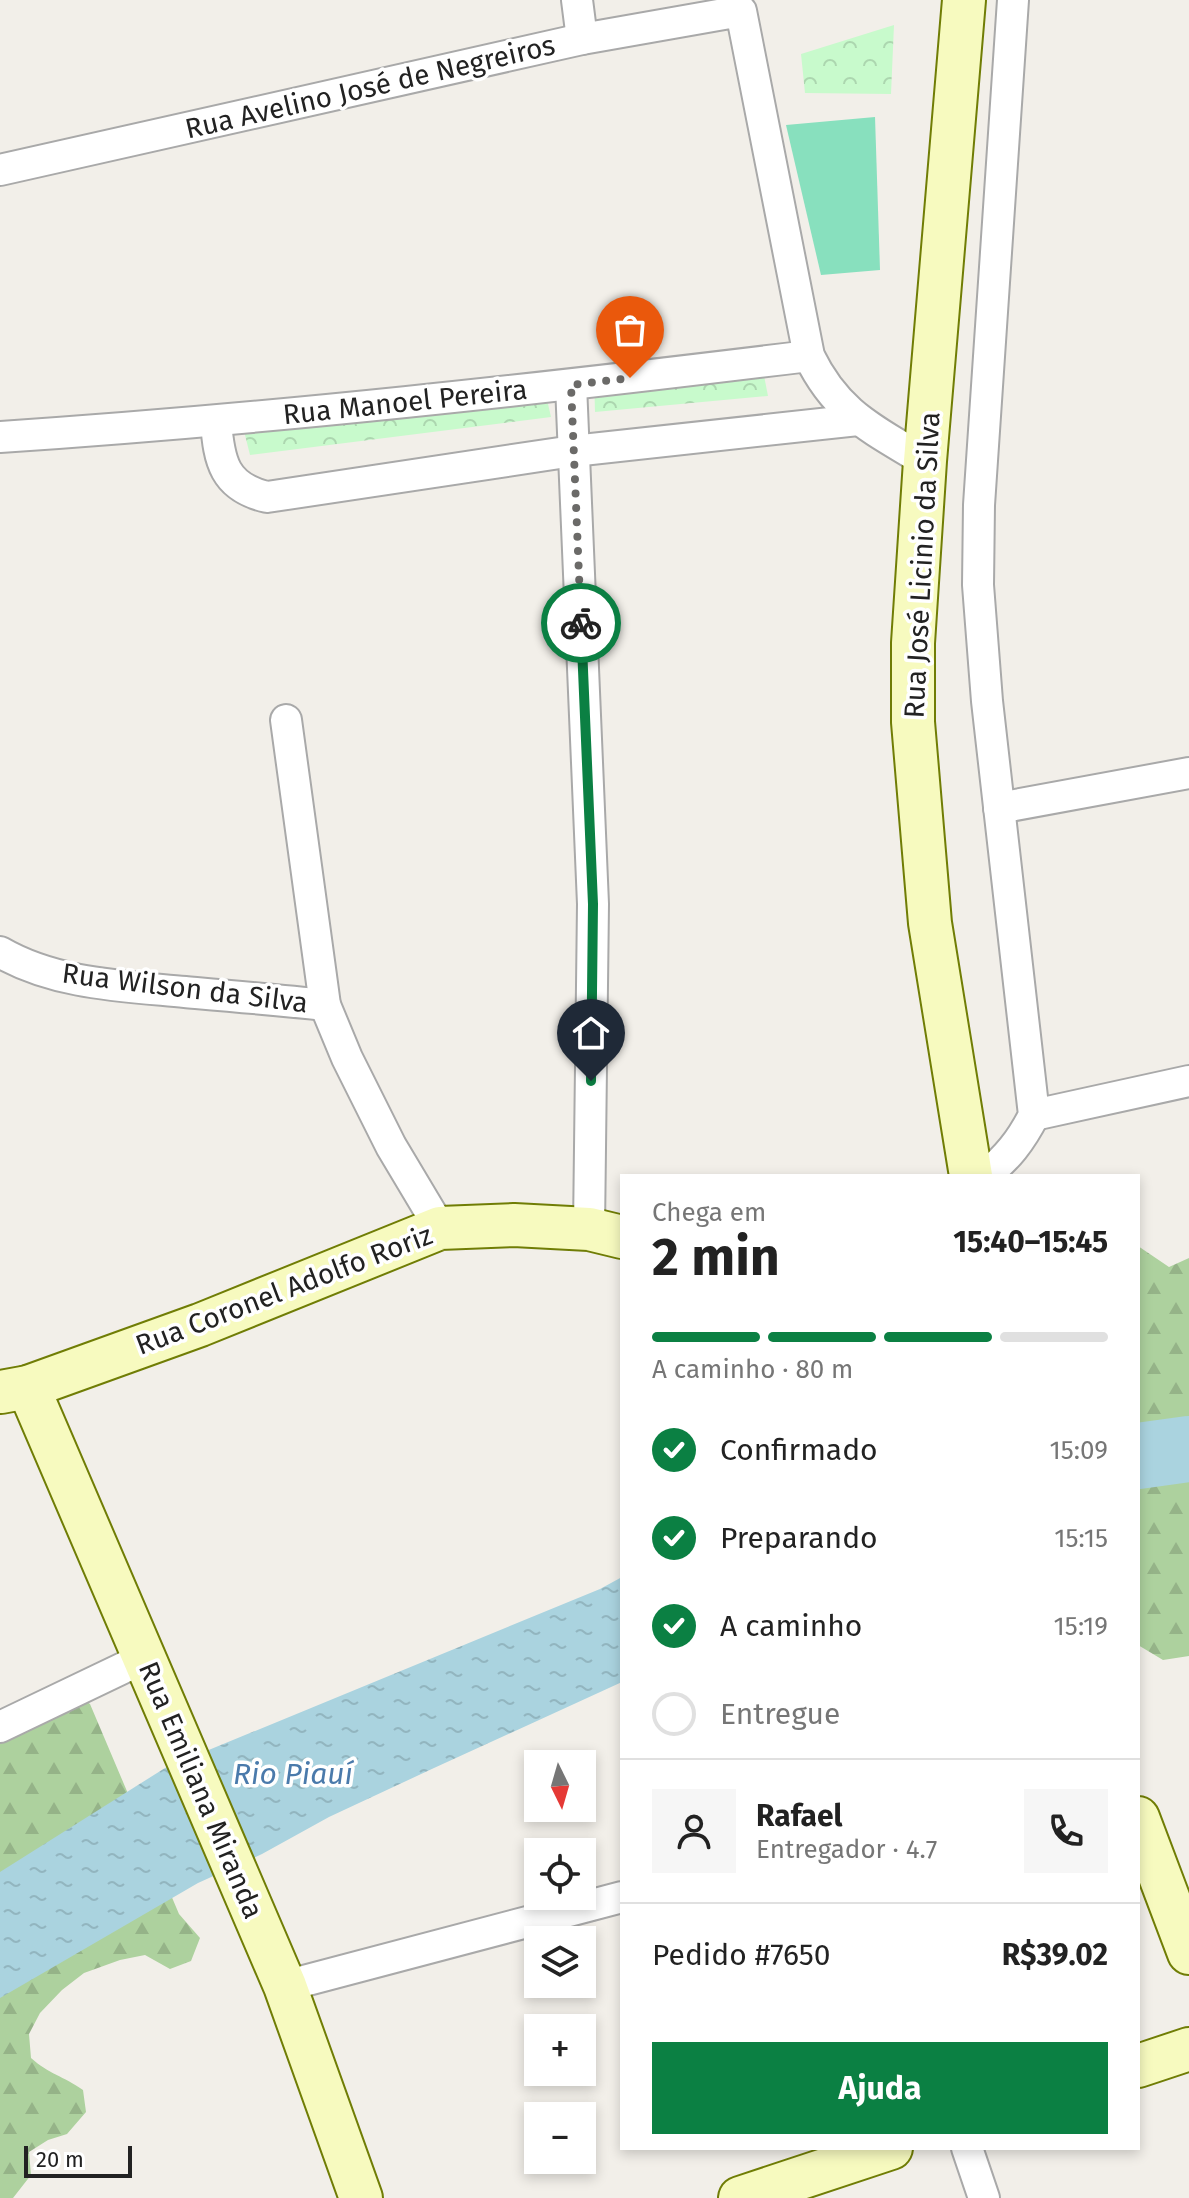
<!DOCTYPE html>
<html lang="pt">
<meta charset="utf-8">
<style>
:root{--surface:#fff;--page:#f6f6f6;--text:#222;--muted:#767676;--line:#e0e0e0;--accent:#0b8043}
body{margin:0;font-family:"Fira Sans",sans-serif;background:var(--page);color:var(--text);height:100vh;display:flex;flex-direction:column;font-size:30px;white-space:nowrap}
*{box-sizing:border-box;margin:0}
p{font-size:26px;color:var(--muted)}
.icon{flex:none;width:44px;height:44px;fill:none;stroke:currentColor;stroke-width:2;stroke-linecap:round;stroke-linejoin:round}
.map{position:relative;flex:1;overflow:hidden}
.panel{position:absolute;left:620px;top:1174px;width:520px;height:976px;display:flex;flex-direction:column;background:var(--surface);border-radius:0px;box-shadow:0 4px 12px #0003}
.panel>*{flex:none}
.needle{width:52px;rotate:175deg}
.fabs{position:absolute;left:524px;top:1750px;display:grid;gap:16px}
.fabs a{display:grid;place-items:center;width:72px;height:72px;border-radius:0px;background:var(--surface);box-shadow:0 4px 12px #0003;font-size:40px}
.scale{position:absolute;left:24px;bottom:20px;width:108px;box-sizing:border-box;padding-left:8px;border:4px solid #222;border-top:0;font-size:22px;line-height:28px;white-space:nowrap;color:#222;-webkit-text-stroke:6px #fff;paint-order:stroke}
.pin{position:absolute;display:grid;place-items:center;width:68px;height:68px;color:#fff;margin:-82px -34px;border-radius:50% 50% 50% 0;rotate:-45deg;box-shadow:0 0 8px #0007}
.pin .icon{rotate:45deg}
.courier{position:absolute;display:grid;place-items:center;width:80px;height:80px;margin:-40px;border:6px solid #0b8043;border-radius:50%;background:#fff;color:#222;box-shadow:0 2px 10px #0007}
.head em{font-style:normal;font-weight:700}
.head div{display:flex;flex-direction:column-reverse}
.head{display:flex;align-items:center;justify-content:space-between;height:136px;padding:0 32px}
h1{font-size:52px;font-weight:700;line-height:60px}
.bar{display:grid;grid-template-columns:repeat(4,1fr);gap:12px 8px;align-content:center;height:96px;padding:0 32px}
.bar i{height:10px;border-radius:6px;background:var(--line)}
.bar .selected{background:var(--accent)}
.bar p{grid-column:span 4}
.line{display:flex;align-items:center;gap:20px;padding:0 32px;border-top:2px solid var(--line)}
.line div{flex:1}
.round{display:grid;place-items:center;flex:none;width:84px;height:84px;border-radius:0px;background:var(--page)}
ol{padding:0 32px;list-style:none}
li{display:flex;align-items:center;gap:24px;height:88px}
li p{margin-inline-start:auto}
li .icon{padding:8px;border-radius:50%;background:var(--accent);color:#fff;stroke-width:4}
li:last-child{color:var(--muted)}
li i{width:44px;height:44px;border:4px solid var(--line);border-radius:50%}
.button{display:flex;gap:16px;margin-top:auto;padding:16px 32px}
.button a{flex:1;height:92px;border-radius:0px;background:var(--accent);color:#fff;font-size:32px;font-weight:700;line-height:92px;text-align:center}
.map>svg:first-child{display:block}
</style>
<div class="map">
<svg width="1189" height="2198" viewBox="0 0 1189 2198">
<defs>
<pattern id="forest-firs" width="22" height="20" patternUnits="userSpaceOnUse" patternTransform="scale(2)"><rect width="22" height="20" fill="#add19e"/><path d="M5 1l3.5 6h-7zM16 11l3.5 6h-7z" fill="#95b388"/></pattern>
<pattern id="park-crowns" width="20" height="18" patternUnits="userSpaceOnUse" patternTransform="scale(2)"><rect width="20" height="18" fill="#c8facc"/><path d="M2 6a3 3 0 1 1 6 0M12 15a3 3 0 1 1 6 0" fill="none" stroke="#acd6af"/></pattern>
<pattern id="water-ripples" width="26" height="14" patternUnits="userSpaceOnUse" patternTransform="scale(2)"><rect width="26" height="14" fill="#aad3df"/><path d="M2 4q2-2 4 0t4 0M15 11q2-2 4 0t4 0" fill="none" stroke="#92b5bf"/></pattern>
</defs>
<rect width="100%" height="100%" fill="#f2efe9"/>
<g fill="url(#forest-firs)">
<path d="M1138,1246L1169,1267L1189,1258V1656L1163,1660L1138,1645Z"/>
<path d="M74,1692L90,1704L179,1914L200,1938L191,1961L170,1969L145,1955L120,1960L84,1973L62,1990L40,2013L29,2034L31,2058C49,2074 63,2076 83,2090L86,2112L67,2134L48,2140L29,2152L31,2175L13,2198H0V1737Z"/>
</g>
<g fill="url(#park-crowns)">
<path d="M894,25L891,94L805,93L801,54Z"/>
<path d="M761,360L768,396L595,412L594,375Z"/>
<path d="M543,382L551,417L250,455L242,423Z"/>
</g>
<path fill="#88e0be" d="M875,117L880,270L821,275L786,125Z"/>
<path fill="url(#water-ripples)" d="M622,1577V1682L434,1768L329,1817L262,1854L198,1883L0,1998V1872L165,1768L600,1589Z"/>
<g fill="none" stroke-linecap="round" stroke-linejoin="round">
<path stroke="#aad3df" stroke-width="66" d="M1138,1456L1189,1449"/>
<defs>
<g id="street">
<path d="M577,0L582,39"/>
<path d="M0,170L582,39L741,11L809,356C837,414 873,429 925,461"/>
<path d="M571,385L593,904L589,1229"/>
<path d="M216,422C219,461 224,487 267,497L573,451L858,420"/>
<path d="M0,437C270,419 540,389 809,356"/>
<path d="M286,720L325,1005L347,1058L391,1146L440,1228"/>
<path d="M999,808L1189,773"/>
<path d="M0,952C55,984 122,986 185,992C231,996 278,1000 325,1005"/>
<path d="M1034,1115L1189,1081"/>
<path d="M985,1176C1007,1158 1021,1141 1034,1115L987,701L978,585L979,505L1013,0"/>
<path d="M0,1727L144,1658"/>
<path d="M285,1986L622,1897"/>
<path d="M967,2148L984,2198"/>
</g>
<g id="secondary">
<path d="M964,0L925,461L913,643V722L930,923L971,1176"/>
<path d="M28,1387L285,1986L361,2198"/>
<path d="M1,1392L28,1387L200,1325L440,1228L514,1225L589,1229L622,1237"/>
<path d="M1138,1818L1189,1953"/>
<path d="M1138,2066L1189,2049"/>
<path d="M740,2198L891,2148"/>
</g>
</defs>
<use href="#street" stroke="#a9a9a9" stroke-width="34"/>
<use href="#secondary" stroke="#707d05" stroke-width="46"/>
<use href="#street" stroke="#fff" stroke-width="30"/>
<use href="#secondary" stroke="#f7fabf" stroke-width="42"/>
</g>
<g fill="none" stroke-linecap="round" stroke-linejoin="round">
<path stroke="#6b6a68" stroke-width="8" stroke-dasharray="0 14.4" d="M581,623L571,385L630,378"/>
<path stroke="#0b8043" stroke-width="10" d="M581,623L593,904L591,1081"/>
</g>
<g text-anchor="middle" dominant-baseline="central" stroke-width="7" stroke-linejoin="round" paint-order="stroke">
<g font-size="28" fill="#222" stroke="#fff">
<text transform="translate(370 87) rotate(-13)">Rua Avelino José de Negreiros</text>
<text transform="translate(405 402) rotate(-6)">Rua Manoel Pereira</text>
<text transform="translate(922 565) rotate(-87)">Rua José Licinio da Silva</text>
<text transform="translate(185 988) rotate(7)">Rua Wilson da Silva</text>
<text transform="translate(284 1290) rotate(-21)">Rua Coronel Adolfo Roriz</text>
<text transform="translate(201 1790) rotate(67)">Rua Emiliana Miranda</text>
</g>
<g font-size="30" font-style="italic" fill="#4a7aab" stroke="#fff">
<text x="293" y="1774">Rio Piauí</text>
</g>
</g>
</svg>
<div class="fabs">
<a><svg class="needle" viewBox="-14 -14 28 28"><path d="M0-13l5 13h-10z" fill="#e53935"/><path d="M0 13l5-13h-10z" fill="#767676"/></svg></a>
<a><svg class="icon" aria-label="locate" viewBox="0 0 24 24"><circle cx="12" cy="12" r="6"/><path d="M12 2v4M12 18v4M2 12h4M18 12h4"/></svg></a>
<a><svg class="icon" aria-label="layers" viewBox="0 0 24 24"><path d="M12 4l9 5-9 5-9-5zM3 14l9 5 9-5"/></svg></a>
<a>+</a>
<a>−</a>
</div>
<div class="scale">20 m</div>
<div class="pin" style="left:630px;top:378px;background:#ea580c"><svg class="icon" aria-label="bag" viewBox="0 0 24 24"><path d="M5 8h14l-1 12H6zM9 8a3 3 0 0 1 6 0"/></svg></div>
<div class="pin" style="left:591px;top:1081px;background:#1f2937"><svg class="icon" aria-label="home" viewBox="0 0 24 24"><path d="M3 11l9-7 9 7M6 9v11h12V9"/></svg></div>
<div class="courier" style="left:581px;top:623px"><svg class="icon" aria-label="bike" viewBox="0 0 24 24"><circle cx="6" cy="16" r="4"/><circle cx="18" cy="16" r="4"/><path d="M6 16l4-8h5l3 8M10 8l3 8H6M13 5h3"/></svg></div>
<section class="panel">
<div class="head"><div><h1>2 min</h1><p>Chega em</p></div><em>15:40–15:45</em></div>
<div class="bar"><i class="selected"></i><i class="selected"></i><i class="selected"></i><i></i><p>A caminho · 80 m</p></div>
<ol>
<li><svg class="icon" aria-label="check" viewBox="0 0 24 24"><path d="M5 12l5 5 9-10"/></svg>Confirmado<p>15:09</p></li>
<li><svg class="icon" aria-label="check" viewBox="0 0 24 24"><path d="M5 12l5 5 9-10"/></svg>Preparando<p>15:15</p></li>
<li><svg class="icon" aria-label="check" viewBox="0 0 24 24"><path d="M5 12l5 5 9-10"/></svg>A caminho<p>15:19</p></li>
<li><i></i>Entregue</li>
</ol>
<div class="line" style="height:144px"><a class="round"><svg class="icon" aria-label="person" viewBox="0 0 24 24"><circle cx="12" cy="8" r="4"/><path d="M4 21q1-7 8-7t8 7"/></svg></a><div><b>Rafael</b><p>Entregador · 4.7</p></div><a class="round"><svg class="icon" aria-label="phone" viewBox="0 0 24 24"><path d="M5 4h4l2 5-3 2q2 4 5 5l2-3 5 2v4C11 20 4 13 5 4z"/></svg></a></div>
<div class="line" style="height:104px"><div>Pedido #7650</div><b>R$39.02</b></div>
<div class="button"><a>Ajuda</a></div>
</section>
</div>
